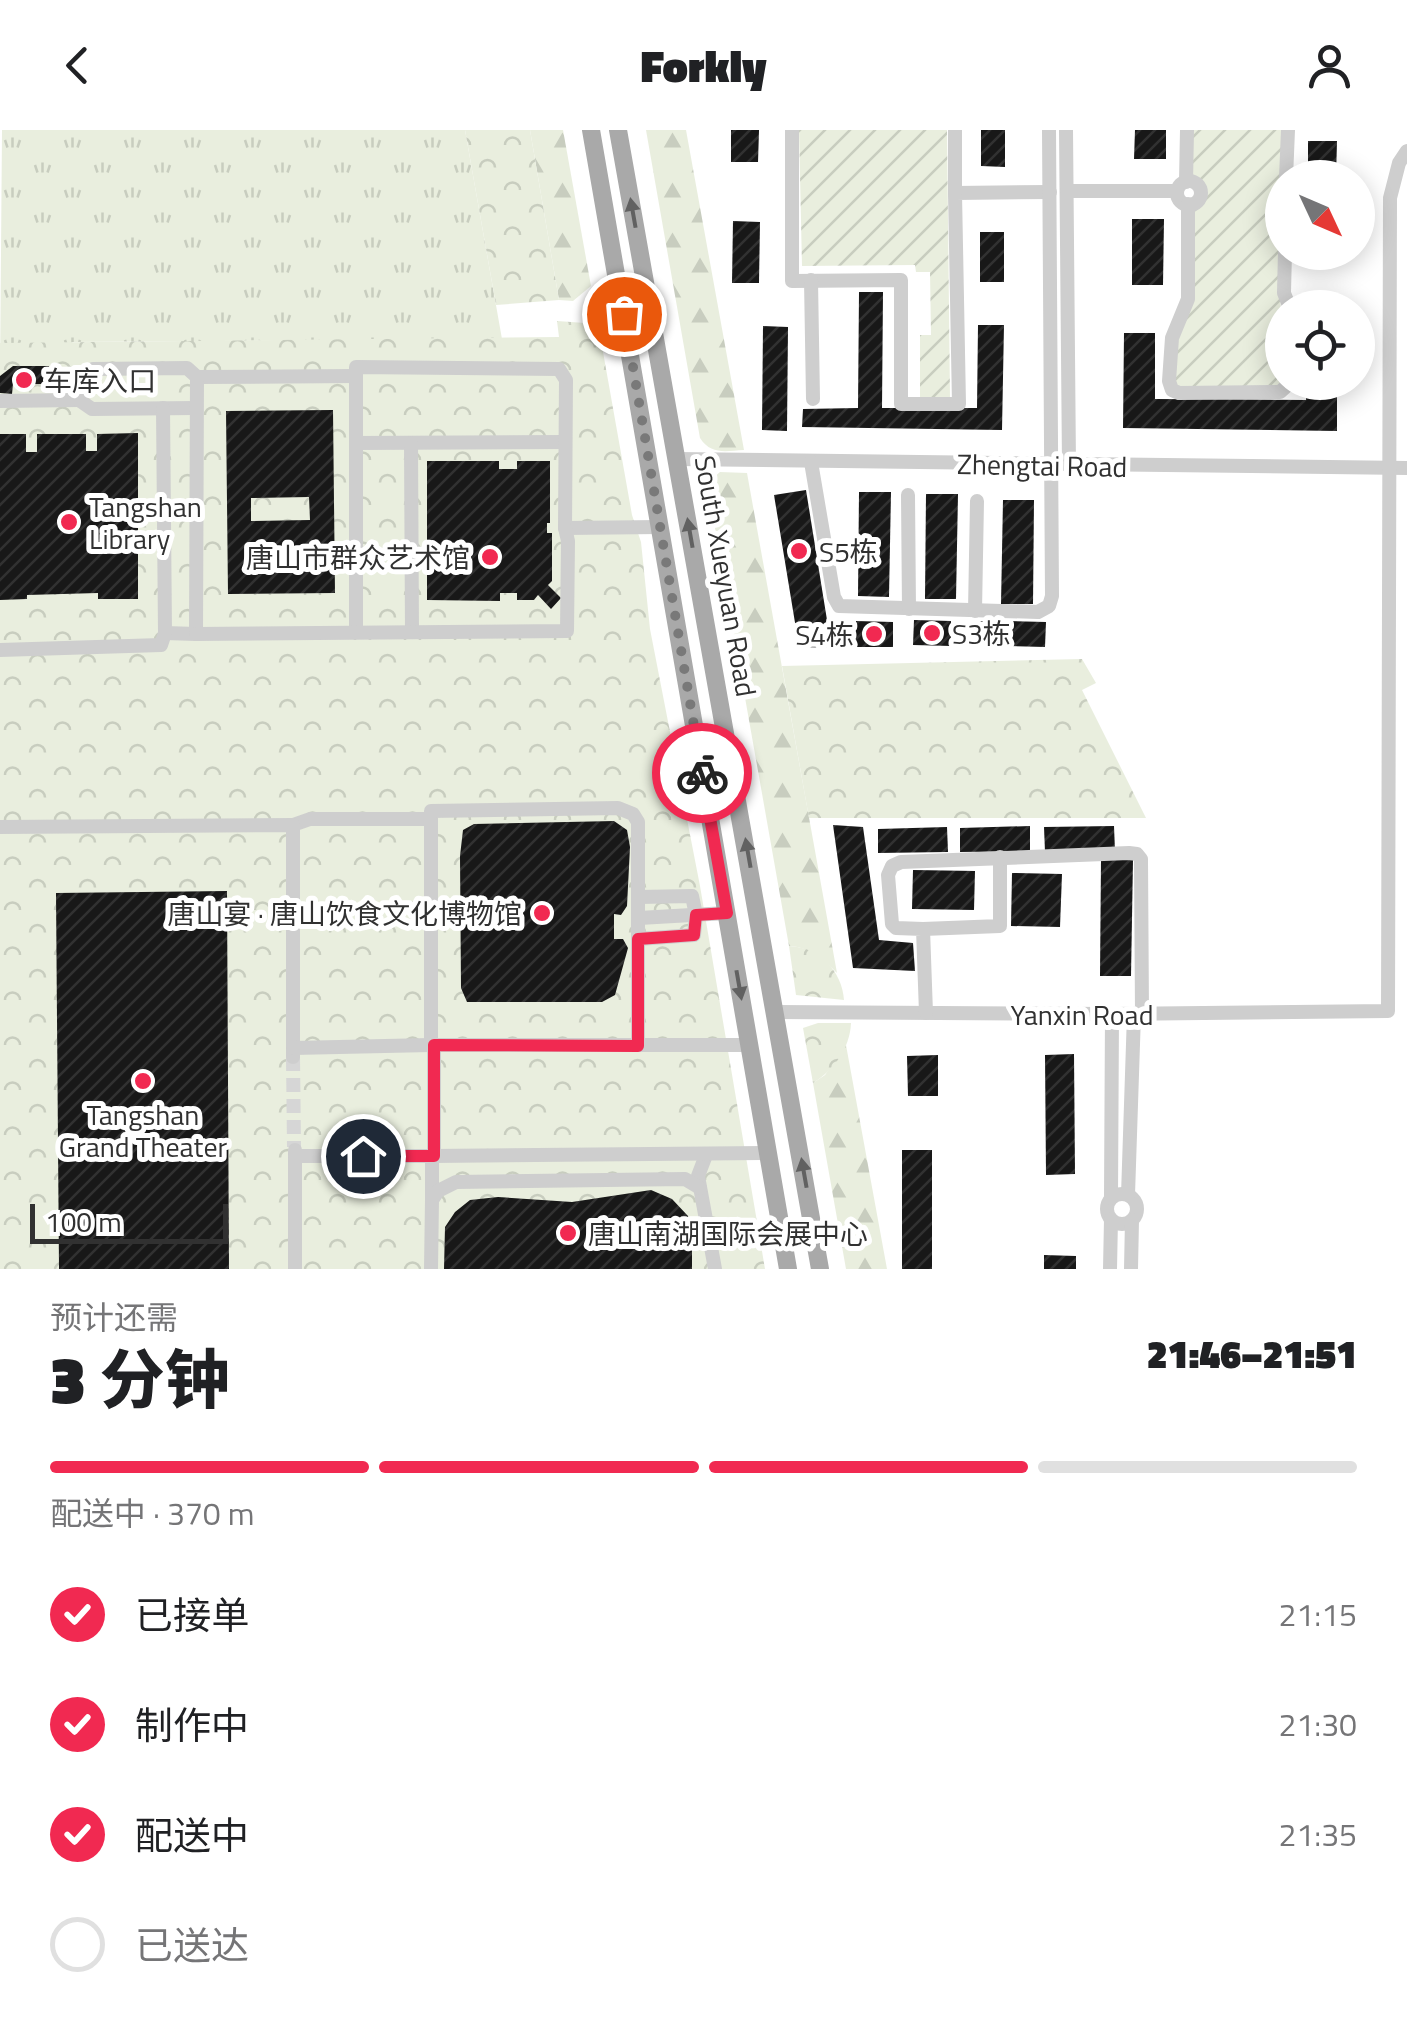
<!DOCTYPE html>
<html lang="zh">
<meta charset="utf-8">
<style>
:root{--surface:#fff;--page:#f2f2f2;--text:#202124;--muted:#757577;--line:#e0e0e0;--accent:#f12951}
body{margin:0;font-family:"Titillium Web","Noto Sans SC",sans-serif;background:var(--page);color:var(--text);height:100vh;display:flex;flex-direction:column;font-size:38px;white-space:nowrap}
*{box-sizing:border-box;margin:0}
p{font-size:32px;color:var(--muted)}
.icon{flex:none;width:55px;height:55px;fill:none;stroke:currentColor;stroke-width:2;stroke-linecap:round;stroke-linejoin:round}
.map{position:relative;height:1139px;overflow:hidden}
.sheet{display:flex;flex-direction:column;background:var(--surface);flex:1}
.sheet>*{flex:none}
.needle{width:65px;rotate:134deg}
.controls{position:absolute;left:1265px;top:30px;display:grid;gap:20px}
.controls a{display:grid;place-items:center;width:110px;height:110px;border-radius:50%;background:var(--surface);box-shadow:0 5px 25px #0003;font-size:50px}
.scale{position:absolute;left:30px;bottom:25px;width:198px;box-sizing:border-box;padding-left:10px;border:5px solid #313131;border-top:0;font-size:28px;line-height:35px;white-space:nowrap;color:#313131;-webkit-text-stroke:8px #fff;paint-order:stroke}
.pin{position:absolute;display:grid;place-items:center;width:85px;height:85px;color:#fff;margin:-42px;border:5px solid #fff;border-radius:50%;box-shadow:0 2px 10px #0007}
.courier{position:absolute;display:grid;place-items:center;width:100px;height:100px;margin:-50px;border:8px solid #f12951;border-radius:50%;background:#fff;color:#222;box-shadow:0 2px 12px #0007}
.overview em{font-style:normal;font-weight:800}
.overview div{display:flex;flex-direction:column-reverse}
.overview{display:flex;align-items:center;justify-content:space-between;height:170px;padding:0 50px}
h1{font-size:65px;font-weight:800;line-height:75px}
.bar{display:grid;grid-template-columns:repeat(4,1fr);gap:15px 10px;align-content:center;height:120px;padding:0 50px}
.bar i{height:12px;border-radius:8px;background:var(--line)}
.bar .active{background:var(--accent)}
.bar p{grid-column:span 4}
ol{padding:0 50px;list-style:none}
li{display:flex;align-items:center;gap:30px;height:110px}
li p{margin-inline-start:auto}
li .icon{padding:10px;border-radius:50%;background:var(--accent);color:#fff;stroke-width:4}
li:last-child{color:var(--muted)}
li i{width:55px;height:55px;border:5px solid var(--line);border-radius:50%}
header{display:flex;justify-content:space-between;align-items:center;height:130px;padding:0 50px;background:var(--surface);font-size:45px;font-weight:800}
.map>svg:first-child{display:block}
</style>
<header><svg class="icon" aria-label="back" viewBox="0 0 24 24"><path d="M15 5l-7 7 7 7"/></svg>Forkly<svg class="icon" aria-label="person" viewBox="0 0 24 24"><circle cx="12" cy="8" r="4"/><path d="M4 21q1-7 8-7t8 7"/></svg></header>
<div class="map">
<svg width="1407" height="1139" viewBox="0 0 1407 1139">
<defs>
<pattern id="grass-tufts" width="24" height="20" patternUnits="userSpaceOnUse" patternTransform="scale(2.5)"><rect width="24" height="20" fill="#e9eede"/><path d="M3 7l-1-3M5 7V3M7 7l1-3M15 17l-1-3M17 17v-4M19 17l1-3" fill="none" stroke="#c8cdbf"/></pattern>
<pattern id="forest-firs" width="22" height="20" patternUnits="userSpaceOnUse" patternTransform="scale(2.5)"><rect width="22" height="20" fill="#e9eede"/><path d="M5 1l3.5 6h-7zM16 11l3.5 6h-7z" fill="#c8cdbf"/></pattern>
<pattern id="park-crowns" width="20" height="18" patternUnits="userSpaceOnUse" patternTransform="scale(2.5)"><rect width="20" height="18" fill="#e9eede"/><path d="M2 6a3 3 0 1 1 6 0M12 15a3 3 0 1 1 6 0" fill="none" stroke="#c8cdbf"/></pattern>
<pattern id="garden-furrows" width="10" height="10" patternUnits="userSpaceOnUse" patternTransform="scale(2.5)"><rect width="10" height="10" fill="#e9eede"/><path d="M-1 1l2-2M0 10L10 0M9 11l2-2" fill="none" stroke="#c8cdbf"/></pattern>
<pattern id="building-hatch" width="6" height="6" patternUnits="userSpaceOnUse" patternTransform="scale(2.5)"><rect width="6" height="6" fill="#181818"/><path d="M-1 1l2-2M0 6l6-6M5 7l2-2" fill="none" stroke="#313131"/></pattern>
</defs>
<rect width="100%" height="100%" fill="#fff"/>
<path fill="url(#grass-tufts)" d="M2,0H465L502,209L73,212L0,246Z"/>
<g fill="url(#forest-firs)">
<path d="M530,0H563L591,156L573,171L559,170Z"/>
<path d="M646,0H686L744,320C725,321 711,325 700,308Z"/>
<path d="M720,342L747,343L837,843C824,830 808,816 789,816L707,353Z"/>
<path d="M846,915L887,1139H846L813,953L825,945Z"/>
</g>
<g fill="url(#park-crowns)">
<path d="M465,0H530L559,170L496,175Z"/>
<path d="M557,191L585,193L600,205L632,385L641,412L650,499L700,756L765,1139H0V213L559,207Z"/>
<path d="M1082,529L1096,553L1082,560L1146,688H809L782,536Z"/>
<path d="M789,816C819,817 842,841 844,870L796,865Z"/>
<path d="M818,893H851C850,918 834,940 813,953L803,898Z"/>
</g>
<g fill="url(#garden-furrows)">
<path d="M799,0H947L950,268L920,269V205H931L930,142H916L915,135L802,136Z"/>
<path d="M1189,0H1284L1280,164L1285,256L1176,257V209L1185,191L1190,77L1200,72L1203,63L1199,53L1189,49Z"/>
</g>
<g fill="url(#building-hatch)" fill-rule="evenodd">
<path d="M731,0H759L758,32H731Z"/>
<path d="M981,0H1005V37L981,36Z"/>
<path d="M1135,0H1166V29H1134Z"/>
<path d="M1308,11H1337L1336,48H1308Z"/>
<path d="M1132,89H1164L1163,155H1132Z"/>
<path d="M733,91L760,92L759,153H732Z"/>
<rect x="980" y="102" width="24" height="50"/>
<path d="M859,162H883L882,278H977L978,195H1004L1002,300L802,297L803,279L858,278Z"/>
<path d="M763,196L788,197L787,301L762,300Z"/>
<path d="M1124,203H1155V269L1306,270V252H1337V301L1123,298Z"/>
<path d="M13,236H49V254H13L12,264L0,263V246Z"/>
<path d="M333,280L335,463L228,464L226,281ZM309,367L310,390L251,391V368Z"/>
<path d="M138,303V469H98V463L27,465V469L0,470V304H26V322H37V304H86V321H97V304Z"/>
<path d="M427,331H499V339H517V331H550V393H547V403H552V451L548,455L561,468L551,479L538,465L534,470H517V463H500V471L427,470Z"/>
<path d="M806,360L827,490L845,492L846,518L799,517L774,365Z"/>
<path d="M859,362H891L889,467L858,466Z"/>
<path d="M926,364H958L956,469H925Z"/>
<path d="M1003,370H1034L1033,474H1001Z"/>
<path d="M914,490L951,491V516L913,515Z"/>
<path d="M856,491L893,492V517H855Z"/>
<rect x="961" y="491" width="37" height="25"/>
<path d="M1008,491L1046,492L1045,517L1008,516Z"/>
<path d="M614,691L627,700L630,717L627,776L621,785L614,784V809H623L628,818L615,865L602,872H467L461,858L460,726L463,700L474,694Z"/>
<path d="M833,695L863,697L879,810L913,813L915,841L853,838Z"/>
<path d="M1030,696V721L960,722V698Z"/>
<path d="M1114,696L1115,721L1045,722L1044,697Z"/>
<path d="M947,697L948,722L878,723V699Z"/>
<path d="M1101,730H1133L1131,846H1100Z"/>
<path d="M913,740L975,741L974,780L912,779Z"/>
<path d="M1012,743L1062,744L1060,797L1011,796Z"/>
<path d="M227,761L229,1139H59L56,763Z"/>
<path d="M1074,924L1075,1044L1046,1045L1045,925Z"/>
<path d="M938,925V966H908L907,926Z"/>
<rect x="902" y="1020" width="30" height="119"/>
<path d="M651,1060L672,1069L688,1086L692,1097V1139H444L445,1097L455,1082L470,1070L498,1067L572,1072Z"/>
<path d="M1044,1125L1076,1126V1139H1044Z"/>
</g>
<g fill="none" stroke-linecap="round" stroke-linejoin="round">
<path stroke="#d6d6d6" stroke-width="14" stroke-dasharray="14 7" stroke-linecap="butt" d="M293,927L294,1017"/>
<g stroke="#cecece" stroke-width="14">
<path d="M792,0V151L901,150V274H959L955,63L1050,62"/>
<path d="M955,0V63"/>
<path d="M1066,0L1069,336"/>
<path d="M1286,48L1288,0"/>
<circle cx="1189" cy="63" r="12"/>
<path d="M1186,52L1187,0"/>
<path d="M1067,61H1177"/>
<path d="M1188,74V169L1172,208L1169,251L1172,260L1179,263L1280,262L1291,252"/>
<path d="M1285,122L1284,163L1290,178"/>
<path d="M811,150L813,269"/>
<path d="M0,271L79,270"/>
<path d="M195,278L92,279L79,270L80,246L93,239L187,238L197,247L356,246"/>
<path d="M356,313L565,312"/>
<path d="M411,313L412,502"/>
<path d="M677,329L1407,338"/>
<path d="M811,332L834,467L839,476L1038,482L1049,476L1052,466L1049,0"/>
<path d="M908,365L909,479"/>
<path d="M975,481L977,371"/>
<path d="M356,502V237L559,239L566,250L565,398L660,397"/>
<path d="M165,503L196,504L197,247"/>
<path d="M196,504L567,501L568,411L565,398"/>
<path d="M0,520L161,515L165,503L163,278"/>
<path d="M293,695L310,689H431"/>
<path d="M0,697L293,695V927"/>
<path d="M639,788L727,783"/>
<path d="M923,799L1000,796V727"/>
<path d="M638,809L694,805L696,785L692,766L639,767"/>
<path d="M776,882L1112,884L1388,881L1390,68L1399,33L1407,21"/>
<path d="M926,883L923,799L896,798L892,794L888,745L892,736L901,732L1129,723L1137,724L1141,729L1142,884"/>
<path d="M638,915V692L633,684L618,678L431,681V915H749"/>
<path d="M293,918L431,915"/>
<path d="M295,1020V1139"/>
<path d="M706,1025L698,1046L715,1139"/>
<path d="M295,1026H432"/>
<path d="M434,1026V915"/>
<circle cx="1122" cy="1079" r="15"/>
<path d="M1128,1065L1134,884"/>
<path d="M1111,1068L1112,884"/>
<path d="M432,1070V1026L767,1023"/>
<path d="M431,1139L432,1070L438,1061L456,1052L685,1049L700,1058"/>
<path d="M1110,1139L1111,1089"/>
<path d="M1131,1139L1132,1090"/>
</g>
<g stroke="#a9a9a9" stroke-width="18">
<path d="M591,0L788,1139"/>
<path d="M618,0L820,1139"/>
</g>
</g>
<defs><path id="oneway-solid" d="M-6-.8H1V-3.2L6.5 0L1 3.2V.8H-6Z" transform="scale(2.5)"/></defs>
<g fill="#616161">
<use href="#oneway-solid" transform="translate(633 83) rotate(-100)"/>
<use href="#oneway-solid" transform="translate(690 403) rotate(-100)"/>
<use href="#oneway-solid" transform="translate(748 723) rotate(-100)"/>
<use href="#oneway-solid" transform="translate(739 855) rotate(80)"/>
<use href="#oneway-solid" transform="translate(804 1043) rotate(-100)"/>
</g>
<g fill="none" stroke-linecap="round" stroke-linejoin="round">
<path stroke="#797979" stroke-width="10" stroke-dasharray="0 18" d="M624,184L702,643"/>
<path stroke="#f12951" stroke-width="12" d="M363,1026H434V915L638,916V809L694,805L696,785L727,783L702,643"/>
</g>
<g fill="#f12951" stroke="#fff" stroke-width="4">
<circle cx="24" cy="250" r="10"/>
<circle cx="69" cy="392" r="10"/>
<circle cx="799" cy="421" r="10"/>
<circle cx="490" cy="427" r="10"/>
<circle cx="932" cy="503" r="10"/>
<circle cx="874" cy="504" r="10"/>
<circle cx="542" cy="783" r="10"/>
<circle cx="143" cy="951" r="10"/>
<circle cx="568" cy="1103" r="10"/>
</g>
<g text-anchor="middle" dominant-baseline="central" stroke-width="10" stroke-linejoin="round" paint-order="stroke">
<g font-size="28" fill="#313131" stroke="#fff" text-anchor="start">
<text x="44" y="250">车库入口</text>
<text x="89" y="376">Tangshan<tspan x="89" dy="32">Library</tspan></text>
<text x="819" y="421">S5栋</text>
<text x="470" y="427" text-anchor="end">唐山市群众艺术馆</text>
<text x="952" y="503">S3栋</text>
<text x="854" y="504" text-anchor="end">S4栋</text>
<text x="522" y="783" text-anchor="end">唐山宴 · 唐山饮食文化博物馆</text>
<text x="143" y="984" text-anchor="middle">Tangshan<tspan x="143" dy="32">Grand Theater</tspan></text>
<text x="588" y="1103">唐山南湖国际会展中心</text>
</g>
<g font-size="28" fill="#313131" stroke="#fff">
<text transform="translate(1042 335) rotate(1)">Zhengtai Road</text>
<text transform="translate(726 446) rotate(80)">South Xueyuan Road</text>
<text x="1082" y="884">Yanxin Road</text>
</g>
</g>
</svg>
<div class="controls">
<a><svg class="needle" viewBox="-14 -14 28 28"><path d="M0-13l5 13h-10z" fill="#e53935"/><path d="M0 13l5-13h-10z" fill="#757577"/></svg></a>
<a><svg class="icon" aria-label="locate" viewBox="0 0 24 24"><circle cx="12" cy="12" r="6"/><path d="M12 2v4M12 18v4M2 12h4M18 12h4"/></svg></a>
</div>
<div class="scale">100 m</div>
<div class="pin" style="left:624px;top:184px;background:#ea580c"><svg class="icon" aria-label="bag" viewBox="0 0 24 24"><path d="M5 8h14l-1 12H6zM9 8a3 3 0 0 1 6 0"/></svg></div>
<div class="pin" style="left:363px;top:1026px;background:#1f2937"><svg class="icon" aria-label="home" viewBox="0 0 24 24"><path d="M3 11l9-7 9 7M6 9v11h12V9"/></svg></div>
<div class="courier" style="left:702px;top:643px"><svg class="icon" aria-label="bike" viewBox="0 0 24 24"><circle cx="6" cy="16" r="4"/><circle cx="18" cy="16" r="4"/><path d="M6 16l4-8h5l3 8M10 8l3 8H6M13 5h3"/></svg></div>
</div>
<section class="sheet">
<div class="overview"><div><h1>3 分钟</h1><p>预计还需</p></div><em>21:46–21:51</em></div>
<div class="bar"><i class="active"></i><i class="active"></i><i class="active"></i><i></i><p>配送中 · 370 m</p></div>
<ol>
<li><svg class="icon" aria-label="check" viewBox="0 0 24 24"><path d="M5 12l5 5 9-10"/></svg>已接单<p>21:15</p></li>
<li><svg class="icon" aria-label="check" viewBox="0 0 24 24"><path d="M5 12l5 5 9-10"/></svg>制作中<p>21:30</p></li>
<li><svg class="icon" aria-label="check" viewBox="0 0 24 24"><path d="M5 12l5 5 9-10"/></svg>配送中<p>21:35</p></li>
<li><i></i>已送达</li>
</ol>
</section>
